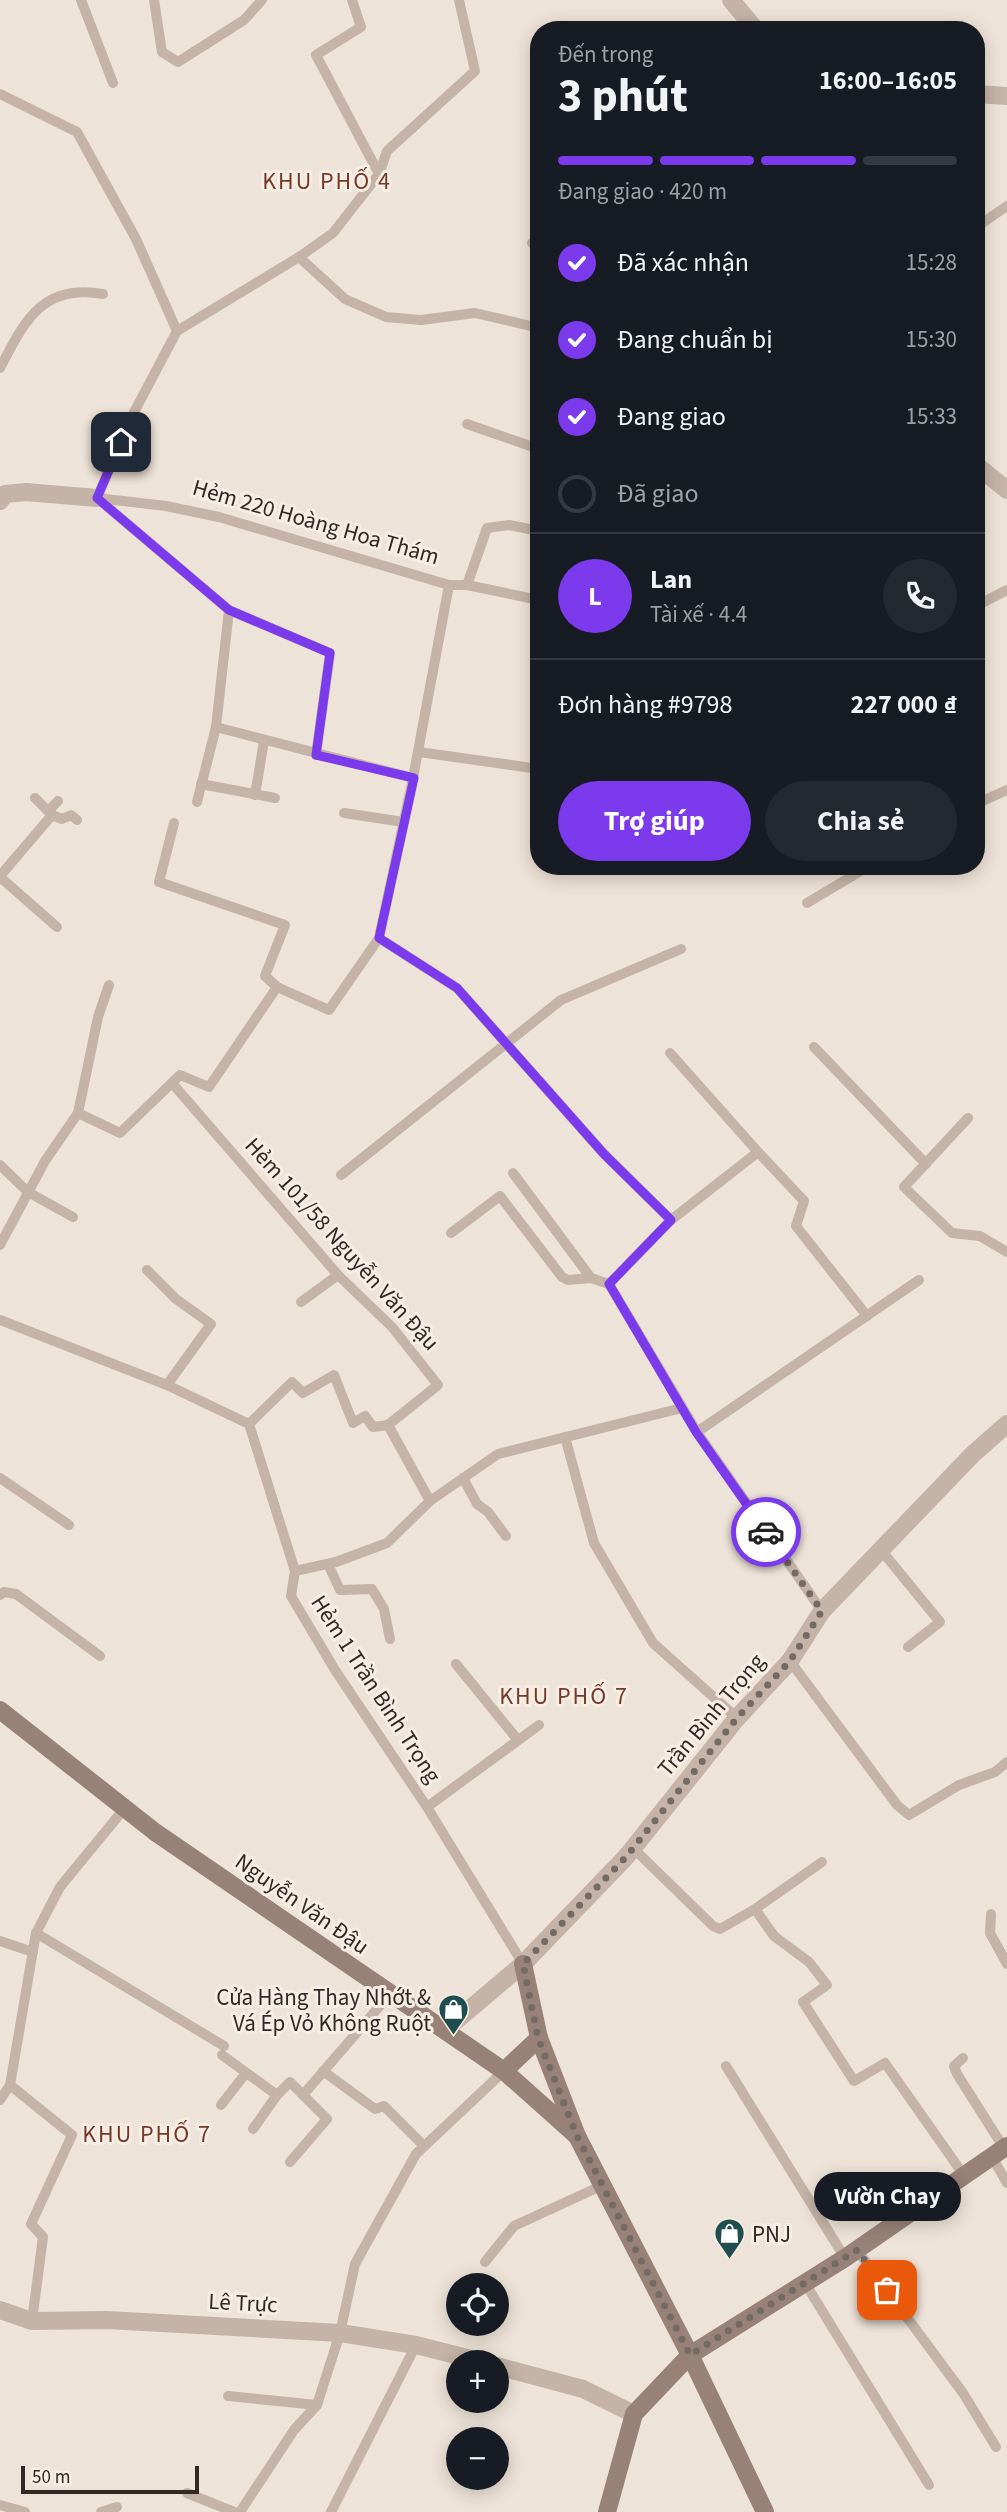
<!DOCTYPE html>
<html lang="vi">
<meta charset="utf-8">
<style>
:root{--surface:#171b24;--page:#242831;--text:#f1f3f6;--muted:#9ea1a6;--line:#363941;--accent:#7c3aed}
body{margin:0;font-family:"Source Sans 3",sans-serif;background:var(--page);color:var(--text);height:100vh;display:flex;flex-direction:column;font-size:26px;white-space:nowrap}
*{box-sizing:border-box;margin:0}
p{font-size:23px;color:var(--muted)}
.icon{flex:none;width:38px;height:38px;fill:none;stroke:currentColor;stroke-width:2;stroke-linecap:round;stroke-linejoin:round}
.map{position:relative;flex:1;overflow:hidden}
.side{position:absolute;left:530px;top:21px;width:455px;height:854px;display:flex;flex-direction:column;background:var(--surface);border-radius:28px;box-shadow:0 4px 18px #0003}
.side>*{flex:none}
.tools{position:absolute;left:446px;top:2273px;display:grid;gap:14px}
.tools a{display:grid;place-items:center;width:63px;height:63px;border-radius:50%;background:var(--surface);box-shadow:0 4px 18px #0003;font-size:35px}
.scale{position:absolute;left:21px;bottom:18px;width:178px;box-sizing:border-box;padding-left:7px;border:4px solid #312926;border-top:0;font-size:19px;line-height:24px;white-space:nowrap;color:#312926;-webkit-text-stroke:5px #f6ede4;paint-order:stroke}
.pin{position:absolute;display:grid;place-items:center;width:60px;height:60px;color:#fff;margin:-30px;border-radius:14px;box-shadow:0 4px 10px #0006}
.courier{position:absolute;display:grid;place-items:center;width:70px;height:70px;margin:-35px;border:5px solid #7c3aed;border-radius:50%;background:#fff;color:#222;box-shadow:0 2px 9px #0007}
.bubble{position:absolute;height:49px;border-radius:24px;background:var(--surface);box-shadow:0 4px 18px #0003;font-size:23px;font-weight:700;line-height:49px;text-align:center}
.overview em{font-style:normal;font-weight:700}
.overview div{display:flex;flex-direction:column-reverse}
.overview{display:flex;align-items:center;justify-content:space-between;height:119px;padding:0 28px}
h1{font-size:46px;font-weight:700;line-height:52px}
.bar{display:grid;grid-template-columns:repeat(4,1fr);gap:10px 7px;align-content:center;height:84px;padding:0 28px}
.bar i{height:9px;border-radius:5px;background:var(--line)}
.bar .on{background:var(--accent)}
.bar p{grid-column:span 4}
.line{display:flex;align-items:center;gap:18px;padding:0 28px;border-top:2px solid var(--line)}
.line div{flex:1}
.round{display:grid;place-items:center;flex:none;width:74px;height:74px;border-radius:37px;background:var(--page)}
ol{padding:0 28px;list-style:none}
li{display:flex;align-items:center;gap:21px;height:77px}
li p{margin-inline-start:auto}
li .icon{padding:7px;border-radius:50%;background:var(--accent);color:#fff;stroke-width:4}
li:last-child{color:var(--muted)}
li i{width:38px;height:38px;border:4px solid var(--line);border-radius:50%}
.primary-button{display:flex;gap:14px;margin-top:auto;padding:14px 28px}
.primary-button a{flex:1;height:80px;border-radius:42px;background:var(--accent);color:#fff;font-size:28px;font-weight:700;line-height:80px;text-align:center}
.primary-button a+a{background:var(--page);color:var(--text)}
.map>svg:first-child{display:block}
</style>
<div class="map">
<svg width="1007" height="2512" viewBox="0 0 1007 2512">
<rect width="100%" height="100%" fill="#eee3d8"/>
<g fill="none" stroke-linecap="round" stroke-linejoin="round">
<g stroke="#c4b3a6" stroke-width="10">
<path d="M81,0L113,83"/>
<path d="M154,0L162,52L178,62L244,20L262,0"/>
<path d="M352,0L361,27L316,55L379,174"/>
<path d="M0,94L77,132L136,239L177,331L299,257L333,233L379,174L387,151L475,71L459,0"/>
<path d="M978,226L1007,206"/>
<path d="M532,243L539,249"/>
<path d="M299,257L345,299L386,317L421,320L475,313L539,328"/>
<path d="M0,368C24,322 42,283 103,294"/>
<path d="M467,424L539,449"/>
<path d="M97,498L166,506L219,517L449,585H467L487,528L509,525L539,531"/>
<path d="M97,498L229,610L330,653L316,755"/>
<path d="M97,498L132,416L177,331"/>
<path d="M467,585L539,600"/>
<path d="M976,606L1007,590"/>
<path d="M216,727L413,778"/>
<path d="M419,752L539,769"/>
<path d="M201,784L275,798"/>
<path d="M255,795L264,741"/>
<path d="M35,798L52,815"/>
<path d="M197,802L216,727L229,610"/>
<path d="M976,804L1007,790"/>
<path d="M344,813L404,822"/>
<path d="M52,815L50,809L58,801"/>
<path d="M174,823L159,882L285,925L265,976L277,987L329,1010L379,938L413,778L449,585"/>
<path d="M0,876L52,815L62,819L71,815L77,820"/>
<path d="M0,877L57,927"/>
<path d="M807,903L869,866"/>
<path d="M379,938L457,988L604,1154L671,1220L609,1284L697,1432L822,1611"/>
<path d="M814,1047L926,1164"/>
<path d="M670,1053L758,1152L671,1220"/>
<path d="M172,1083L338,1275L392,1327L438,1385L388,1425"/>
<path d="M78,1113L98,1017L109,985"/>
<path d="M968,1118L904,1187L952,1233L980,1236L1007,1252"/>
<path d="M758,1152L804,1201L796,1226L867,1316"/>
<path d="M0,1165L28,1192L73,1217"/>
<path d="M513,1173L591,1278"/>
<path d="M341,1175L561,1000L681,949"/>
<path d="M451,1233L500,1196L562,1277L568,1280L591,1278L609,1284"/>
<path d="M0,1245L45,1161L78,1113L120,1133L180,1075L209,1087L277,987"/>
<path d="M147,1270L176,1299L211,1324L167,1385"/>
<path d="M301,1302L338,1275"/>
<path d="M0,1320L167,1385L249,1424L295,1571L291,1596L335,1670L427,1807L523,1964"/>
<path d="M249,1424L292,1382L303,1393L334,1375L353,1423L365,1416L373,1427L388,1425"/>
<path d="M388,1425L430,1501"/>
<path d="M697,1432L919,1280"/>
<path d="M565,1437L594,1543L653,1643L737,1718"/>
<path d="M0,1478L69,1525"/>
<path d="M463,1478L477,1504L488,1512L506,1536"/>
<path d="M881,1550L940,1622L908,1647"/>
<path d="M328,1564L340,1590L372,1589L384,1609L390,1639"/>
<path d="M295,1571L336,1562L387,1543L430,1501L498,1454L682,1408"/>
<path d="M0,1595L4,1592L16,1594L100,1656"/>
<path d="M790,1661L897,1805L909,1815L959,1785L995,1772L1007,1762"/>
<path d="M456,1664L517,1739"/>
<path d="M427,1807L539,1725"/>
<path d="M633,1848L713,1926L720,1929L755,1909L822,1862"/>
<path d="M755,1909L774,1936L809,1962L827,1985L803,2002L854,2081L885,2063L963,2174"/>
<path d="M991,1914L990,1933L1007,1964"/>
<path d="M36,1933L224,2046"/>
<path d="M0,1941L33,1952"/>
<path d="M222,2055L277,2095L290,2082L303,2095"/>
<path d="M963,2058L954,2066L957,2074L1004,2148"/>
<path d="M726,2066L845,2258"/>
<path d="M323,2071L375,2109L384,2106L424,2146"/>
<path d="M10,2085L72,2135L31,2224L43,2237L32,2321"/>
<path d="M0,2100L10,2085L36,1933L60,1887L124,1809"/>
<path d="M221,2105L246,2073"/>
<path d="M253,2129L277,2095"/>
<path d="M992,2157L1007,2183"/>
<path d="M290,2162L327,2119L303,2095L390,1994"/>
<path d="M857,2250L963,2393L996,2447"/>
<path d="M485,2262L514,2226L603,2185"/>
<path d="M805,2283L929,2485"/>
<path d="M228,2396L317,2405"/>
<path d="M187,2493L234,2512"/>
<path d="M0,2505L25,2512"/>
<path d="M101,2512L117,2507"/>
<path d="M240,2512L294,2430L317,2405L340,2333L355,2264L416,2154L504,2071"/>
<path d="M331,2512L416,2345"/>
</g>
<g stroke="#c4b3a6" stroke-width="18">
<path d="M731,0L756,30"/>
<path d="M976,94L1007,96"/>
<path d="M976,465L1007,490"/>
<path d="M0,501L5,494L26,492L97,498"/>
<path d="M445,2030L523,1964L626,1857L737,1718L790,1661L822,1611L973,1454L1007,1424"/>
<path d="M0,2310L32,2321L107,2320L340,2333L416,2345L483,2362"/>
<path d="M497,2366L583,2389L634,2414"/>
</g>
<g stroke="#988277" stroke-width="18">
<path d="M0,1710L155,1832L504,2071L577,2136"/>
<path d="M523,1964L539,2038L577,2136L690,2355L765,2512"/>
<path d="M504,2071L539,2038"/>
<path d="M607,2512L634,2414L690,2355L845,2258L1007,2146"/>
</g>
</g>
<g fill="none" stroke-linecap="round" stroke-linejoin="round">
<path stroke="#736a64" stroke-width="7" stroke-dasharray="0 12.6" d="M766,1532L822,1611L790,1661L737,1718L626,1857L523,1964L538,2038L577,2136L690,2355L857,2250L887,2290"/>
<path stroke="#7c3aed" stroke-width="9" d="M121,442L97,498L229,610L330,653L316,755L414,778L379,938L457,988L604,1154L671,1220L609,1284L696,1432L766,1532"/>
</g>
<defs>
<symbol id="shop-pin" viewBox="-11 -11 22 30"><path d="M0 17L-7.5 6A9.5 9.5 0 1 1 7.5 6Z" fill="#204d4e" stroke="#f6ede4"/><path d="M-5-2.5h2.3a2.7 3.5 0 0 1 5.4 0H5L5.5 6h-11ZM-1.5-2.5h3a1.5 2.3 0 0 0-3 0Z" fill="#fff"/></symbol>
</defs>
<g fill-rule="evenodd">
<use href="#shop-pin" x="436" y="1992" width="35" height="47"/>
<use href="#shop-pin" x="712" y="2216" width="35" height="47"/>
</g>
<g text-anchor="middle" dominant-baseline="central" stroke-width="6" stroke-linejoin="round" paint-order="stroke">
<g font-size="23" fill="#312926" stroke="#f6ede4">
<text transform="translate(316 522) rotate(16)">Hẻm 220 Hoàng Hoa Thám</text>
<text transform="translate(342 1244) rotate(48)">Hẻm 101/58 Nguyễn Văn Đậu</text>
<text transform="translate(376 1689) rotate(57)">Hẻm 1 Trần Bình Trọng</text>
<text transform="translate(711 1715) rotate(-50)">Trần Bình Trọng</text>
<text transform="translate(302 1904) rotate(35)">Nguyễn Văn Đậu</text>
<text transform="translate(243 2303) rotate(3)">Lê Trực</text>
</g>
<g font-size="23" fill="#312926" stroke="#f6ede4" text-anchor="end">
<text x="431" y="1997">Cửa Hàng Thay Nhớt &amp;<tspan x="431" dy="26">Vá Ép Vỏ Không Ruột</tspan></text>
<text x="752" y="2234" text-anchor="start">PNJ</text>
</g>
<g font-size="24" letter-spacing="2" fill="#783827" stroke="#f6ede4">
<text x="327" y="181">KHU PHỐ 4</text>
<text x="564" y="1696">KHU PHỐ 7</text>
<text x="147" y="2134">KHU PHỐ 7</text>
</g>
</g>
</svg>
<div class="tools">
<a><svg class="icon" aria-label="locate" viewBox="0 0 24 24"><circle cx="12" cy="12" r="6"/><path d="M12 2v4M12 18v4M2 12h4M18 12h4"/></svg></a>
<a>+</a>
<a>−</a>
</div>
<div class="scale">50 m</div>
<div class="pin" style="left:887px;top:2290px;background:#ea580c"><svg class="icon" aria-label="bag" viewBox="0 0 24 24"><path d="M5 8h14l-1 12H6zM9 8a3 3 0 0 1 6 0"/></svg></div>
<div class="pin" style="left:121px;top:442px;background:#1f2937"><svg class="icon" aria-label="home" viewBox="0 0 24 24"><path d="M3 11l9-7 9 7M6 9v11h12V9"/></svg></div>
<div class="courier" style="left:766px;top:1532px"><svg class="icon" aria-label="car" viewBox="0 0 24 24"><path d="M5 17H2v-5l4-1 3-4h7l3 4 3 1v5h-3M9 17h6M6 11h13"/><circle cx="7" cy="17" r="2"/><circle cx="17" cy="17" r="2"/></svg></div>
<div class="bubble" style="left:814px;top:2172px;width:147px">Vườn Chay</div>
<section class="side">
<div class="overview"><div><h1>3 phút</h1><p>Đến trong</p></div><em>16:00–16:05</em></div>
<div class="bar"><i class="on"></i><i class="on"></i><i class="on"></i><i></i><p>Đang giao · 420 m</p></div>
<ol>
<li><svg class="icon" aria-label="check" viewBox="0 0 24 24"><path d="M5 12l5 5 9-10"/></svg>Đã xác nhận<p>15:28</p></li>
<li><svg class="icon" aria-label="check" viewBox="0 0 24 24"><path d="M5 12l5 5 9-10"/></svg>Đang chuẩn bị<p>15:30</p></li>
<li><svg class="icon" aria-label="check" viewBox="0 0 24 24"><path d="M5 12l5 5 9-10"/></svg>Đang giao<p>15:33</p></li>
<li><i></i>Đã giao</li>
</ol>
<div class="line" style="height:126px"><b class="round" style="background:var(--accent);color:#fff">L</b><div><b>Lan</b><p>Tài xế · 4.4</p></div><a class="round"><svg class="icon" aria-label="phone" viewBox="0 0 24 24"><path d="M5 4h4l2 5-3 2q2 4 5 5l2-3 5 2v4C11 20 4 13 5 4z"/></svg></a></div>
<div class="line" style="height:91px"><div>Đơn hàng #9798</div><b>227 000 ₫</b></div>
<div class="primary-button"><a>Trợ giúp</a><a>Chia sẻ</a></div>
</section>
</div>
